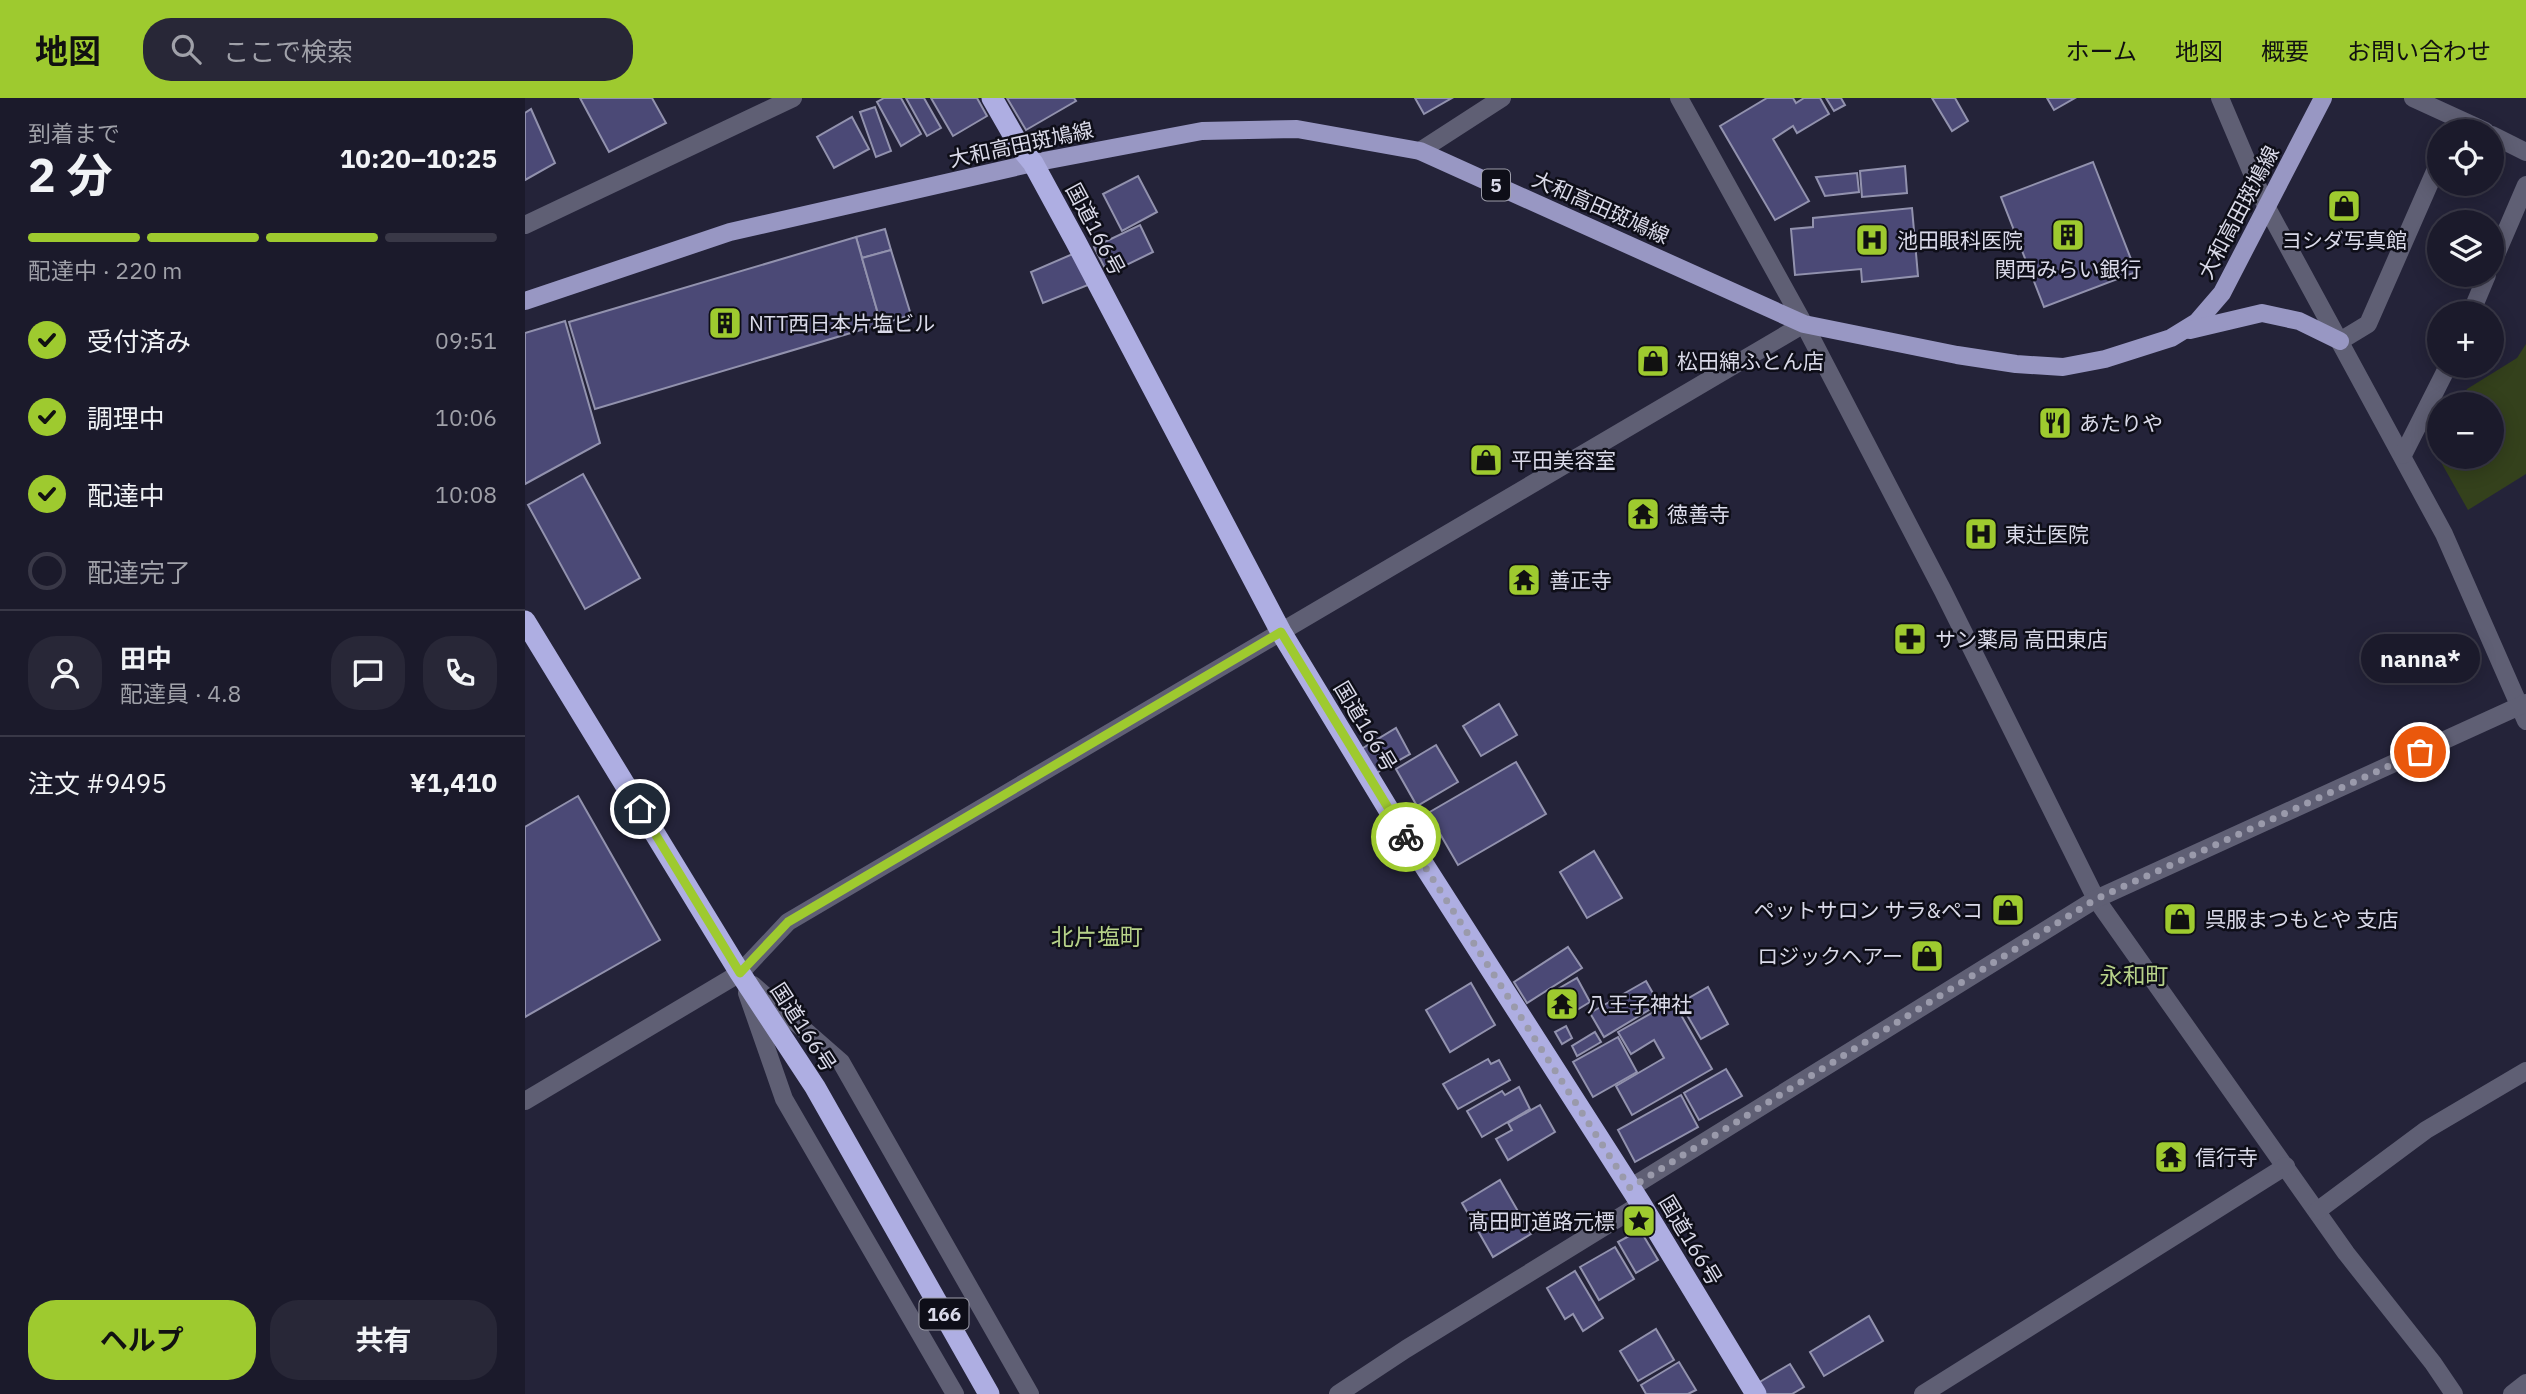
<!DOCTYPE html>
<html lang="ja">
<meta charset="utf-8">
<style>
:root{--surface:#1b1a2b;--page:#282737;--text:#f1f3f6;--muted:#a0a1a9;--line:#393847;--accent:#9eca2f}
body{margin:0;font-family:"IBM Plex Sans","Noto Sans JP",sans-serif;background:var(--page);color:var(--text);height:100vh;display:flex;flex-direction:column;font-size:26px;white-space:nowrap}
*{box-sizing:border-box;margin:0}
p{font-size:23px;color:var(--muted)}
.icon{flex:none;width:38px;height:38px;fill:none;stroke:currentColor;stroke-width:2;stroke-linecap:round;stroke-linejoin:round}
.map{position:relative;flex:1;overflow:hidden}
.panel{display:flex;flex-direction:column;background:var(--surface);width:525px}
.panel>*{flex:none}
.fabs{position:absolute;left:1902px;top:21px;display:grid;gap:14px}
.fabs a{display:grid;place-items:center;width:77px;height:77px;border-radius:50%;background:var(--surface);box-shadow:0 4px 18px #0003,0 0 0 2px var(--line);font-size:35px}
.pin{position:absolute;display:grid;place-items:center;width:60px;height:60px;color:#fff;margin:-30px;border:4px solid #fff;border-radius:50%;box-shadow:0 2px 7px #0007}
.courier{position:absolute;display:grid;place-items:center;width:70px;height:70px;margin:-35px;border:5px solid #9eca2f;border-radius:50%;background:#fff;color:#222;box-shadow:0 2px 9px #0007}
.bubble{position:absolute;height:49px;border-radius:24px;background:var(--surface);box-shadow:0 4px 18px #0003,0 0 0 2px var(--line);font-size:23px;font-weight:700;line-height:49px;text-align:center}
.headline em{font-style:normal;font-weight:700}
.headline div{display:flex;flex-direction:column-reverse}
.headline{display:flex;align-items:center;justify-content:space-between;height:119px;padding:0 28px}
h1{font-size:46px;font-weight:700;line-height:52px}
.bar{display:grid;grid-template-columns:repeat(4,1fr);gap:10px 7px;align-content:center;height:84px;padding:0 28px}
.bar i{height:9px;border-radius:5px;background:var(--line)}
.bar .current{background:var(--accent)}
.bar p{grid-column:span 4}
.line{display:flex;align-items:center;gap:18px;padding:0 28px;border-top:2px solid var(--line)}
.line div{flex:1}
.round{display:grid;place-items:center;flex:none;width:74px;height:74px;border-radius:28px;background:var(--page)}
ol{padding:0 28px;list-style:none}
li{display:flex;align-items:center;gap:21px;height:77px}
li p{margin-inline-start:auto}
li .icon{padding:7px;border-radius:50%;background:var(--accent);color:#111;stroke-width:4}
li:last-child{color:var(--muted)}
li i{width:38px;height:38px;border:4px solid var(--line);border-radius:50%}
.action{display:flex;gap:14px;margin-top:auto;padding:14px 28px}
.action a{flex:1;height:80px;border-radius:28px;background:var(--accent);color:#111;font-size:28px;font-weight:700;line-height:80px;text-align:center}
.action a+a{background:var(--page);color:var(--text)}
header{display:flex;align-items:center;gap:42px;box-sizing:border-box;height:98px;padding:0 35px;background:var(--accent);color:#111}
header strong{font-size:33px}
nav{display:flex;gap:38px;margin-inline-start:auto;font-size:24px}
.search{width:490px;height:63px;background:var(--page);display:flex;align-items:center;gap:18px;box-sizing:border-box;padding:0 24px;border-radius:28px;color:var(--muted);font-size:26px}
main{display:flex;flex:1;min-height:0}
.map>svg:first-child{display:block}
</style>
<header>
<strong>地図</strong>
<div class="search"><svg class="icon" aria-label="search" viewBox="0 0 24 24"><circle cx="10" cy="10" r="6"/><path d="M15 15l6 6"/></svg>ここで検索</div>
<nav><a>ホーム</a><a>地図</a><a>概要</a><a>お問い合わせ</a></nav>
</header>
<main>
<section class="panel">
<div class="headline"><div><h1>2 分</h1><p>到着まで</p></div><em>10:20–10:25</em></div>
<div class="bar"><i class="current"></i><i class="current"></i><i class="current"></i><i></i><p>配達中 · 220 m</p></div>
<ol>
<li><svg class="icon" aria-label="check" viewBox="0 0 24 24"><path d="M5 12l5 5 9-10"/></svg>受付済み<p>09:51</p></li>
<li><svg class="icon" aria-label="check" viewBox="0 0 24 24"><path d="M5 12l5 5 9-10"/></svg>調理中<p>10:06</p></li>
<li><svg class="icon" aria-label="check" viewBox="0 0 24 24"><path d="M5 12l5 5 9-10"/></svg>配達中<p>10:08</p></li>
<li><i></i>配達完了</li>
</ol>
<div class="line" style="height:126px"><a class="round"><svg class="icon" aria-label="person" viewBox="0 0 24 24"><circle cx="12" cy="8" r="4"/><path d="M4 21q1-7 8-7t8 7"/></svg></a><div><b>田中</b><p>配達員 · 4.8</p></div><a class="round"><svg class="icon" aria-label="chat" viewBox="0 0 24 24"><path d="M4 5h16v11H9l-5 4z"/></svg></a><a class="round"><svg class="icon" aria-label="phone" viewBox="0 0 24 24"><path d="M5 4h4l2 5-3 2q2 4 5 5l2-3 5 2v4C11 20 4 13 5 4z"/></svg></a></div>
<div class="line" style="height:91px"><div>注文 #9495</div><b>¥1,410</b></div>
<div class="action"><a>ヘルプ</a><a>共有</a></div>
</section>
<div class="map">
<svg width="2001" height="1296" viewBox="0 0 2001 1296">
<rect width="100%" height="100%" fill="#242339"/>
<path fill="#34411c" d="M2001,246V376L1943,412L1908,350L1914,339V359H1967V306H1933L1942,291L1992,260Z"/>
<g fill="#4b4976" stroke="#9292ae" stroke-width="2">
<path d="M55,0H127L141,25L84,54Z"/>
<path d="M359,0H376L396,36L376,48L352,4Z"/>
<path d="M381,0H399L416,30L402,38Z"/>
<path d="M406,0H452L462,18L428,38Z"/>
<path d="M482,0H549L551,3L501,32Z"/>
<path d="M890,0H927L899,16Z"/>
<path d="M1242,0H1268L1271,5L1279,0H1295L1304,16L1272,35L1268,28L1248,41L1284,103L1250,122L1195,28Z"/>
<path d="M1301,0H1316L1320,7L1309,13Z"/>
<path d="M1407,0H1430L1443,23L1427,33Z"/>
<path d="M1522,0H1550L1529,12Z"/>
<path d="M350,9L366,53L351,59L335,14Z"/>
<path d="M6,11L30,65L0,82V15Z"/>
<path d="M327,19L344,51L309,70L292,39Z"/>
<path d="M1568,64L1611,174L1519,209L1476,99Z"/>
<path d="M1380,68L1382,95L1337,99L1335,73Z"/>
<path d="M1332,75L1334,94L1300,98L1291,79Z"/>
<path d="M613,78L632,114L597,133L578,96Z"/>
<path d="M1387,110L1393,178L1337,184L1336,171L1270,177L1266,131L1288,129V120Z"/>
<path d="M615,127L628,154L583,176L569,149Z"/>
<path d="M360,131L366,152L337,160L331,139Z"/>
<path d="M331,139L356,226L70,311L44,224Z"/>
<path d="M366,152L386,217L356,226L337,160Z"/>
<path d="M550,155L563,187L518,205L506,174Z"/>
<path d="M40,223L75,345L0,386V235Z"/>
<path d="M58,376L115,480L60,511L3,407Z"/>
<path d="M974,606L992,637L956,658L938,628Z"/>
<path d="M871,630L885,656L848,677L833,653Z"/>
<path d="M911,647L933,684L892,708L871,671Z"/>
<path d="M991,664L1021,716L933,767L903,715Z"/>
<path d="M53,698L135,842L0,919V729Z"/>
<path d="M1069,753L1097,800L1062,820L1035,774Z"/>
<path d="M1043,849L1057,870L1002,905L989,884Z"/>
<path d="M1052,880L1065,904L1045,916L1031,892Z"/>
<path d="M1121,883L1134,906L1079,939L1065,915Z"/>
<path d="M946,885L970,927L925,954L901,912Z"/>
<path d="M1183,889L1203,926L1176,941L1155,905Z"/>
<path d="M1148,903L1187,971L1107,1017L1091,988L1139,960L1129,942L1106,956L1093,934Z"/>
<path d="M1041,928L1047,940L1037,946L1030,934Z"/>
<path d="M1070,934L1076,944L1052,958L1047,948Z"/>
<path d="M1093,939L1112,974L1068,999L1048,964Z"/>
<path d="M963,961L966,966L974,962L985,982L933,1011L918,986Z"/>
<path d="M1201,971L1217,998L1174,1022L1159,995Z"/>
<path d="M994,989L1005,1011L957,1039L942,1013L977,993L980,997Z"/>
<path d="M1156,997L1173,1029L1110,1064L1093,1032Z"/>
<path d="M1015,1007L1030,1034L983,1062L971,1041L987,1032L983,1025Z"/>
<path d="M975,1082L1006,1136L968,1159L937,1105Z"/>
<path d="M1115,1132L1133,1162L1111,1175L1093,1144Z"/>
<path d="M1090,1149L1109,1181L1074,1202L1055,1169Z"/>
<path d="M1050,1173L1078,1220L1058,1233L1048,1216L1040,1221L1022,1190Z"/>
<path d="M1344,1218L1358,1243L1299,1278L1285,1254Z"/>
<path d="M1131,1231L1149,1262L1113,1283L1095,1253Z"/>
<path d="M1154,1264L1171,1292L1163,1296H1121L1116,1287Z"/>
<path d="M1265,1266L1279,1289L1267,1296H1240L1233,1285Z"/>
</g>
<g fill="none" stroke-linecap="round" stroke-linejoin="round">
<g stroke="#5f5f74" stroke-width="18">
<path d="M1154,0L1279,226L1418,493L1571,801L1821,1155L1908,1265L1929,1296"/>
<path d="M1695,0L1741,108L1919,436L2001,623"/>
<path d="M1888,0L1960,33"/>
<path d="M1967,37L2001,54"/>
<path d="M895,53L977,0"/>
<path d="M0,127L268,0"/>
<path d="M1967,166L2001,87"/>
<path d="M1946,215L1962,177"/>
<path d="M1815,243L1843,226L1914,64"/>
<path d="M1878,357L1923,268"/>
<path d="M228,887L316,964L505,1296"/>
<path d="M222,895L259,1001L430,1296"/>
<path d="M0,1003L215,875L263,824L1279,226"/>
<path d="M1105,1090L1571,801L2001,605"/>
<path d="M1792,1113L1901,1032L2001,973"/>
<path d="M813,1296L881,1251L1116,1106"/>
<path d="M1398,1296L1761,1068"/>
<path d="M1987,1296L2001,1285"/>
</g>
<g stroke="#9897c3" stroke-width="18">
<path d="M0,203L205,134L508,65L677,33L772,31L895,53L1279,226L1432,257L1491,266L1538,269L1580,261L1646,240L1672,224L1697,195L1798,0"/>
<path d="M1665,232L1737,215L1774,223L1815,243"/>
</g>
<g stroke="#aeaee2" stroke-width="21">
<path d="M467,0L495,49L508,65L551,144L756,534L865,714L1116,1106L1231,1296"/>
<path d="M0,523L215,875L290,989L464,1296"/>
</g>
</g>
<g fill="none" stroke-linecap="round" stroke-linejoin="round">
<path stroke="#9a9aab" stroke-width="7" stroke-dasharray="0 12.6" d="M881,739L1105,1090L1571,801L1895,654"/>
<path stroke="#9eca2f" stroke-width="9" d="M115,711L215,875L263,824L756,534L881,739"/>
</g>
<defs>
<symbol id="shop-square" viewBox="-11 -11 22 22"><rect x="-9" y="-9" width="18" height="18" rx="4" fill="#9eca2f" stroke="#0e0e18"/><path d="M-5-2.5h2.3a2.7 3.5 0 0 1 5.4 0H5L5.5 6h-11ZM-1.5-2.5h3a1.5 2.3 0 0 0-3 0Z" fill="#111"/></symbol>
<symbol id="building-square" viewBox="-11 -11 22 22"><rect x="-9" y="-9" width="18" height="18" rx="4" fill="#9eca2f" stroke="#0e0e18"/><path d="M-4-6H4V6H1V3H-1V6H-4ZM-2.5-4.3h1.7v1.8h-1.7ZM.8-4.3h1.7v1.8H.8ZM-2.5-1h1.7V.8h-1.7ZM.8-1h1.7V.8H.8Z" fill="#111"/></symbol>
<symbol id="hospital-square" viewBox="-11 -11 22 22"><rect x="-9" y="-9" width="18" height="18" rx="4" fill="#9eca2f" stroke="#0e0e18"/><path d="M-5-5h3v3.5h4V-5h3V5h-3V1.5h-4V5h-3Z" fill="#111"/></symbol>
<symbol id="restaurant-square" viewBox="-11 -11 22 22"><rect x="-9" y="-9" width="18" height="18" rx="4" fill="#9eca2f" stroke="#0e0e18"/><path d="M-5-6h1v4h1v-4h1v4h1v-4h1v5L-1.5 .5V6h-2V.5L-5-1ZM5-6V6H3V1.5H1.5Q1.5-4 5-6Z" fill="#111"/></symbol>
<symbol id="temple-square" viewBox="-11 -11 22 22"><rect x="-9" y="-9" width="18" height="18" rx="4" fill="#9eca2f" stroke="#0e0e18"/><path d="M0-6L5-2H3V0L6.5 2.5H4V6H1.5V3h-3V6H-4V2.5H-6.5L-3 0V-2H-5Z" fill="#111"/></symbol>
<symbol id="pharmacy-square" viewBox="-11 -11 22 22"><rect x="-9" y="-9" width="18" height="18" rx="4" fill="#9eca2f" stroke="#0e0e18"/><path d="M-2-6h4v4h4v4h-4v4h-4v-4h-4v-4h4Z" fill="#111"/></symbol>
<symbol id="sight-square" viewBox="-11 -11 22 22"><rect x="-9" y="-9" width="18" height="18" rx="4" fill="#9eca2f" stroke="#0e0e18"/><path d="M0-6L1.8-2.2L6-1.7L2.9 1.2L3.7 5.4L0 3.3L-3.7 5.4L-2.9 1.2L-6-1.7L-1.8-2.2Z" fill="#111"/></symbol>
</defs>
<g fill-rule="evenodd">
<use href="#shop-square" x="1800" y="89" width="38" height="38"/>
<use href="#building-square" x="1524" y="118" width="38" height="38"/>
<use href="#hospital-square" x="1328" y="123" width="38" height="38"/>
<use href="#building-square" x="181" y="206" width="38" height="38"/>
<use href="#shop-square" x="1109" y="244" width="38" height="38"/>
<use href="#restaurant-square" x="1511" y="306" width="38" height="38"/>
<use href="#shop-square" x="942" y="343" width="38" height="38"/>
<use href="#temple-square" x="1099" y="397" width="38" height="38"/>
<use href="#hospital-square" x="1437" y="417" width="38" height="38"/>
<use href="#temple-square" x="980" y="463" width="38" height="38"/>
<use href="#pharmacy-square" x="1366" y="522" width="38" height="38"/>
<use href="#shop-square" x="1464" y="793" width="38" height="38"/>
<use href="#shop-square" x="1636" y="802" width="38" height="38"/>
<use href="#shop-square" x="1383" y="839" width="38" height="38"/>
<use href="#temple-square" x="1018" y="887" width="38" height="38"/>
<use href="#temple-square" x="1627" y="1040" width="38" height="38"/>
<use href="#sight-square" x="1095" y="1104" width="38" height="38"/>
</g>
<g text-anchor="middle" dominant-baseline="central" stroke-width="5" stroke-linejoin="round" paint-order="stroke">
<g fill="#0e0e18" stroke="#9d9daa" stroke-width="2">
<rect x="957" y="71.5" width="28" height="31" rx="5"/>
<rect x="394.5" y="1200.5" width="49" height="31" rx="5"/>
</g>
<g font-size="19" font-weight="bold" fill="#dadae9">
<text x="971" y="87">5</text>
<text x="419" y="1216">166</text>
</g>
<g font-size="21" fill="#dadae9" stroke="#0e0e18">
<text transform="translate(496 46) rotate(-12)">大和高田斑鳩線</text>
<text transform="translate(1076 109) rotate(24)">大和高田斑鳩線</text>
<text transform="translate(1713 114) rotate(-62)">大和高田斑鳩線</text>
<text transform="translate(571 131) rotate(62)">国道166号</text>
<text transform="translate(841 628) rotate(59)">国道166号</text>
<text transform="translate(279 929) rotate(57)">国道166号</text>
<text transform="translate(1166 1142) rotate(59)">国道166号</text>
</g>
<g font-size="21" fill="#dadae9" stroke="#0e0e18" text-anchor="start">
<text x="1372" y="142">池田眼科医院</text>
<text x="1819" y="142" text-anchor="middle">ヨシダ写真館</text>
<text x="1543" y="171" text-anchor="middle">関西みらい銀行</text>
<text x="224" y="225">NTT西日本片塩ビル</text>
<text x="1152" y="263">松田綿ふとん店</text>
<text x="1554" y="325">あたりや</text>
<text x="986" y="362">平田美容室</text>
<text x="1142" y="416">徳善寺</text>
<text x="1480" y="436">東辻医院</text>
<text x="1024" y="482">善正寺</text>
<text x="1410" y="541">サン薬局 高田東店</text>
<text x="1458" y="812" text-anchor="end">ペットサロン サラ&amp;ペコ</text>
<text x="1680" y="821">呉服まつもとや 支店</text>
<text x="1378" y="858" text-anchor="end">ロジックヘアー</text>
<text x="1062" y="906">八王子神社</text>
<text x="1670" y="1059">信行寺</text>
<text x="1090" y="1123" text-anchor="end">髙田町道路元標</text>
</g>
<g font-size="23" fill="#b7d289" stroke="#0e0e18">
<text x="572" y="838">北片塩町</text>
<text x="1609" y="877">永和町</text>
</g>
</g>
</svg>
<div class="fabs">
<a><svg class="icon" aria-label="locate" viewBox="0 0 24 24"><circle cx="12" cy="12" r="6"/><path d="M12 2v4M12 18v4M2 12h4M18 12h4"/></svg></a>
<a><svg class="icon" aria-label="layers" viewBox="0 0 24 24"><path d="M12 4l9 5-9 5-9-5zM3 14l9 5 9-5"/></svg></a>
<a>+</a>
<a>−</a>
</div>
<div class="pin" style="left:1895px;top:654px;background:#ea580c"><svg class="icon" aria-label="bag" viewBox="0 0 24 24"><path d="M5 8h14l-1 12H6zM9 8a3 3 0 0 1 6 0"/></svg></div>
<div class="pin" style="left:115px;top:711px;background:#1f2937"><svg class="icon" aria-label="home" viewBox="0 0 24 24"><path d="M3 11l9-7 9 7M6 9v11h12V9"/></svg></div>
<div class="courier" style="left:881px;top:739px"><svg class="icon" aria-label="bike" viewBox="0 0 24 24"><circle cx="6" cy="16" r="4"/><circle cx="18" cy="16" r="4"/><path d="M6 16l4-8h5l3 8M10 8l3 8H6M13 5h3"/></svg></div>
<div class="bubble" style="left:1836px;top:536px;width:119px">nanna*</div>
</div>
</main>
